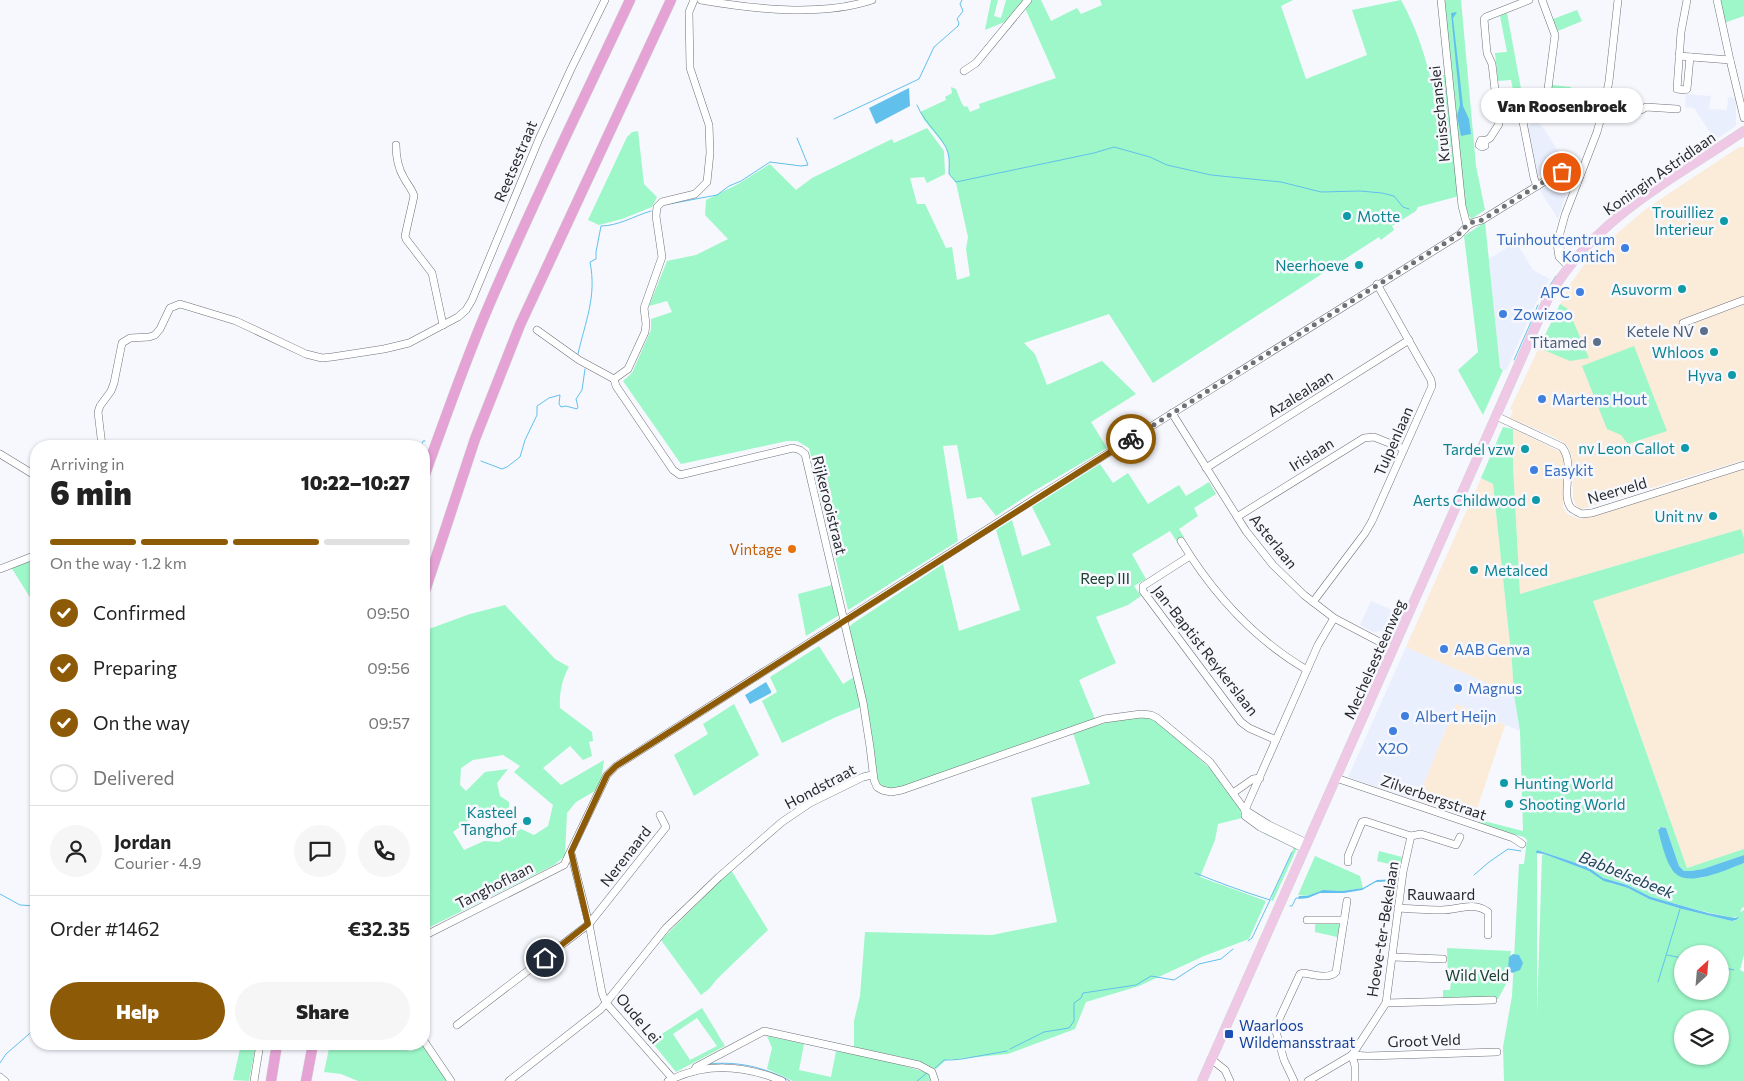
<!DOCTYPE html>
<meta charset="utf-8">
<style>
:root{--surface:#fff;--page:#f6f6f6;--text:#222;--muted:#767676;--line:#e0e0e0;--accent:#8d5a07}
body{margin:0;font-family:Commissioner,sans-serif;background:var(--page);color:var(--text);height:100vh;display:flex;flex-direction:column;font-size:19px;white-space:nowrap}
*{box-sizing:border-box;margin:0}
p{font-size:16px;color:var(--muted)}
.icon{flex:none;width:28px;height:28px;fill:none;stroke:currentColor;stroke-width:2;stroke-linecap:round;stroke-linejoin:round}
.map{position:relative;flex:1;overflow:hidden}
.details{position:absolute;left:30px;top:440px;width:400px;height:610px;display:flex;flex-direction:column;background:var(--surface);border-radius:20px;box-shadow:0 1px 4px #0004}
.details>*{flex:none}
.needle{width:32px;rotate:26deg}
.fabs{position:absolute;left:1674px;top:945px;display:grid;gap:10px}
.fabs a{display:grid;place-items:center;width:55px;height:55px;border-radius:50%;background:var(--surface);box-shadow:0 1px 4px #0004;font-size:25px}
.pin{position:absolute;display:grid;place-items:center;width:42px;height:42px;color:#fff;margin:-21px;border:2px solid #fff;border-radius:50%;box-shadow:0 1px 5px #0007}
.courier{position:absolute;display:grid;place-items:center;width:50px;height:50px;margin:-25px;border:4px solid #8d5a07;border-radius:50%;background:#fff;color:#222;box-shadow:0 1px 6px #0007}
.bubble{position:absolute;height:35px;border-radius:18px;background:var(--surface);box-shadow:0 1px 4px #0004;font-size:16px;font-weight:800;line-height:35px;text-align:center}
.head em{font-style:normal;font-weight:800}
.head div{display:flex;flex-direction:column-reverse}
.head{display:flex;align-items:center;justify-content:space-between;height:85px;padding:0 20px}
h1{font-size:32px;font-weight:800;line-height:38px}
.bar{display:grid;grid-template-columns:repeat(4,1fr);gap:8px 5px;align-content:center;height:60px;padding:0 20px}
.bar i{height:6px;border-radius:4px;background:var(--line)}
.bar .on{background:var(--accent)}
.bar p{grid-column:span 4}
.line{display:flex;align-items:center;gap:12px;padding:0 20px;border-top:1px solid var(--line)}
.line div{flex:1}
.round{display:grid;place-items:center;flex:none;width:52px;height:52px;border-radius:26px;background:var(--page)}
ol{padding:0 20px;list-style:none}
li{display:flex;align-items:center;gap:15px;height:55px}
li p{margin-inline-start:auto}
li .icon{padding:5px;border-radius:50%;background:var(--accent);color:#fff;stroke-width:4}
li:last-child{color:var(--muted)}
li i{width:28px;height:28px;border:2px solid var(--line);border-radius:50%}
.button{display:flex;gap:10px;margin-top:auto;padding:10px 20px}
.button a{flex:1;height:58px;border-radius:30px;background:var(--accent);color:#fff;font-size:20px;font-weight:800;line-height:58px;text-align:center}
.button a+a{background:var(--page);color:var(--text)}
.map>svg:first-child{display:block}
</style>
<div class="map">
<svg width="1744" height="1081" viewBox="0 0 1744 1081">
<rect width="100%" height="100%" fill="#f6f8fe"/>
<g fill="#eaeffe">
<path d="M1686,94L1711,96L1709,109L1727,110L1728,97L1736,98V126L1715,140L1694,108L1685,107Z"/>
<path d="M1535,119L1544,129L1564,161L1537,177L1528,128Z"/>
<path d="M1550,182L1566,184L1568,188L1558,219L1539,189Z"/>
<path d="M1516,242L1533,270L1550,279L1535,305L1506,371L1500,368L1489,259Z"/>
<path d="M1371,601L1397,612L1390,630L1373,632L1360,625Z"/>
<path d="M1406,647L1514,695L1520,731L1456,704L1417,801L1348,777Z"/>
</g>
<g fill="#fbebd9">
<path d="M1739,147H1744V296L1682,321L1684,327L1744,304V460L1582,509L1576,506L1573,498L1572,456L1567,445L1554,437L1510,418L1513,410L1510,409L1553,318L1571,283L1584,265L1608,241L1647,208Z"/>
<path d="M1513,429L1561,452L1563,455V507L1567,514L1580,519L1744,469V538L1741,529L1520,594L1513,466Z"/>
<path d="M1481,478L1493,484L1512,663L1514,695L1406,647Z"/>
<path d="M1744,553V849L1687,868L1593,600Z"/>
<path d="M1456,704L1505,725L1474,818L1417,801Z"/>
</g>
<g fill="#9df7c8" fill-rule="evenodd">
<path d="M991,0H998L994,16L1001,18L1006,0H1025L1007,21L985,30Z"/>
<path d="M1031,0H1041L1051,21L1077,8L1081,14L1102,5L1100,0H1293L1281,6L1306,79L1367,55L1352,10L1401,0C1415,25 1423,49 1430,76L1446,75L1459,196L1418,207L1416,211L1392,226L1394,230L1381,240L1379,237L1153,383L1109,314L1024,343L1035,354L1047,385L1102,361L1136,394L1091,422L1107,448L1034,491L996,516L981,497L967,499L957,445L943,446L958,541L848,610L809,448L797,441H787L681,464L623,381L632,373L651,330V319L672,312L667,301L649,306L667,261L696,255L728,239L705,215L706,200L740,183L770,164L796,190L812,178L892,139L894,143L927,128L944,151L945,174L927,183L924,177L910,178L917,204H925L946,248L952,247L957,280L970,276L966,249L968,237L956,183L949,174V157L946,147L924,120L920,112L946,100L945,97L952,93L951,87L956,89L962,104L965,107L967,106L970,112L980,108L979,104L1056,78L1025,8Z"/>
<path d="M1441,0H1461L1476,166L1485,210L1471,219L1468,214L1464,216Z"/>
<path d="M1719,0H1744V16L1724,23Z"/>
<path d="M1577,10L1582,21L1558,31L1553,19Z"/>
<path d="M1507,13L1524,105H1516L1511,80L1498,81L1495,53L1507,52L1500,16Z"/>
<path d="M1552,85L1571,87L1569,105L1550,103Z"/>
<path d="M638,131L644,184L657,197L652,207L622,219L599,225L588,220L627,137L632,132Z"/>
<path d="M1485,222L1500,368L1503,370L1483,415L1458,370L1478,352L1464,236Z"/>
<path d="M1560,304L1568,309L1589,358L1570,361L1539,348Z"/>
<path d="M1634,346L1667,431L1628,444L1621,435L1607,429L1582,366Z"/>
<path d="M1503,427L1513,429V466L1520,594L1741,529L1744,538V553L1593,601L1687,868L1744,849V855L1703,869L1691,871H1684L1679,866L1666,828L1661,827L1658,829L1671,869L1701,878L1744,863V907L1742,908L1740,912L1744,910V955L1740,970L1744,972V1081H1504L1503,1047L1512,996L1519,864H1524L1527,840L1524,837L1478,825L1480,820L1523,831L1520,731L1514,695L1512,663L1493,484L1481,478ZM1537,850L1588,867L1603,878L1627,885L1651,897L1702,911L1733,918L1737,916L1735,921H1732L1682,909L1649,899L1628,888L1610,883L1589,871L1544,854L1542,855L1537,1013ZM1682,954H1720V991H1682ZM1682,1019H1720V1056H1682Z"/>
<path d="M1100,464L1113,483L1128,473L1148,504L1179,485L1186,496L1209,482L1216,494L1194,508L1198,516L1179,529L1184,537L1177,542L1170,531L1132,554L1146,579L1134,586L1141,596L1128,605L1096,617L1116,663L1079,680L1095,719L916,782C899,787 890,795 876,780L849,628L852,624L943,564L959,631L1020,610L996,530L1012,520L1022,556L1051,545L1032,507Z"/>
<path d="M36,558V607L11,567Z"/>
<path d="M832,585L839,615L806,636L798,594Z"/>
<path d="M505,605L555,659L569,667C562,678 559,695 560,708L592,732L593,741L589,742L592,756L583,760L570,746L543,768L561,785L604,760L600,788L576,802L567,813L565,856L554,865L424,930V636L426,630L470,614ZM503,755L520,766L514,772L553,805L548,826L534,835L521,829L499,842L484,841L464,850L453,832L476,815L499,819L509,815V802L500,796L497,783L508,769L485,772L466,791L460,785L461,768L473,760Z"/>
<path d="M819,646L843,684L854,677L861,707L836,717L782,743L762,701L777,692L770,677Z"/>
<path d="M734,704L759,755L694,796L674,755L708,734L703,724Z"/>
<path d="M1142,716L1156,720L1214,772L1242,812L1241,815L1245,819L1297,848L1273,901L1271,900L1272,896L1293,850V847L1265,834L1242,818L1218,824L1215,840L1200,877L1266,901L1249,939L1204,956L1139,986L1086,1002L1075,1029L1008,1054L946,1060L936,1069L901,1057L854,1047V1021L860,996L865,932L992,935L1057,922L1031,798L1090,784L1073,733L1125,717Z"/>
<path d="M1379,851L1402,857L1400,867L1377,861Z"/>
<path d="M1315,856L1360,876L1363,888L1342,891L1323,890L1307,896L1298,895Z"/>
<path d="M731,870L768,930L717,979L709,989L701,995L661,940Z"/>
<path d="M1318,922L1321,924L1338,922L1340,928L1337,937L1315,932V925Z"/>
<path d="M1447,948L1511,951L1507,982L1498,999L1443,1001V990H1450L1451,982L1448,981Z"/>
<path d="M702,1008L725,1046L676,1072L651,1041ZM697,1018L717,1046L690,1060L673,1034Z"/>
<path d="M767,1036L804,1044L799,1070L831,1077L836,1051L884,1060L925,1072L928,1073L931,1081H793L767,1069L772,1048Z"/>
<path d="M241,1044H256L249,1081L233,1080Z"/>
<path d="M330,1044H370L412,1051L414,1044H422L448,1081H358L341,1074L324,1072Z"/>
</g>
<g fill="#62c0ec">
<path d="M1457,12L1453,18L1463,106L1469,119L1471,134L1461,136L1457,116L1460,105L1451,13Z"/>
<path d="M909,88L910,106L876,124L869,108Z"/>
<path d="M766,682L771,691V693L750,704L745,695Z"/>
<path d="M1661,827L1666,828L1679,866L1684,871H1691L1703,869L1744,855V863C1728,869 1690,887 1676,874C1667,867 1661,841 1658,830Z"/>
<path d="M1537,850L1588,867L1603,878L1627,885L1651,897L1708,913L1734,918L1739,917L1736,920L1732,921L1682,909L1649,899L1628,888L1604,881L1589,871L1544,854L1536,853Z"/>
<path d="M1398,879V881L1376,882L1362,890L1344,893H1320L1308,898L1298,899L1299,896H1307L1323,890L1342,891L1363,888L1377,880Z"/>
<path d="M1513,954L1519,955L1523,963L1520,970L1512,973L1508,970L1509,957Z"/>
</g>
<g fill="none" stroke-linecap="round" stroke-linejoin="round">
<g stroke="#62c0ec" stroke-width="1">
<path d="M917,105C924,123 945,139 948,153C950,160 949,167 949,174L956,182L1094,153L1114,147L1150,157L1167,165L1211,175L1281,182L1321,192L1360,191L1382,193L1394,196L1403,207L1409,209"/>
<path d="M834,119L919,79L934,47L958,26L959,23L957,19L963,11L960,4L962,0"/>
<path d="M669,204L717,195L729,186L741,181L770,162L801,166L808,165L797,138"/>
<path d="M1550,285L1556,276"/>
<path d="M1541,299L1546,291"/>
<path d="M1532,319L1538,305"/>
<path d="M578,354C585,322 597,297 590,262L596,259V252L601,226C618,226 634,216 651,211"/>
<path d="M1514,360L1531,322"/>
<path d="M421,446L423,441H425"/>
<path d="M481,461L502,469L507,467L520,457L525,440L537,415V406L549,398L560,395L559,404L561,407L566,406L577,409L578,407L576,399L582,390L585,369"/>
<path d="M1195,873C1220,883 1244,892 1270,900"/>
<path d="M1474,875L1489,862L1508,849L1521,851"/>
<path d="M0,894L20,905L36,906"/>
<path d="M1270,899L1292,852"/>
<path d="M1290,906H1292L1296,898H1298"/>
<path d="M1248,941L1252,938L1270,900"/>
<path d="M1667,955L1682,958"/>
<path d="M1720,967L1734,970"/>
<path d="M1658,982L1680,909"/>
<path d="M1010,1049L1044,1032L1069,1028L1074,1021V1003L1081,998L1083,993L1136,985L1151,976L1174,980L1199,964L1221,959L1233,949"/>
<path d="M951,1060L962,1059L1007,1051"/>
<path d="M0,1063L6,1054L36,1028"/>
<path d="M708,1064C738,1061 764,1067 790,1081"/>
<path d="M935,1068L944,1060H950"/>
<path d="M917,1081L927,1073"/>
</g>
<defs>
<g id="minor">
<path d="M701,0C753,9 821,17 872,0"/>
<path d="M1441,0L1462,206L1467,225"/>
<path d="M1687,0L1681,32L1677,89L1685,90L1687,89L1690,57"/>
<path d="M1717,0L1730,60"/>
<path d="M1679,56L1730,60L1744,118"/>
<path d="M964,71L976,63L1028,0"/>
<path d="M1520,107L1534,178L1537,186"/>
<path d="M1604,107L1641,110L1646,107L1677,109"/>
<path d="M1498,109L1535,105L1544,106L1546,104L1555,35L1542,0"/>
<path d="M1485,141L1481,140L1479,145L1482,147L1485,146V141L1490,138L1499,124L1492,64L1487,53L1484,19L1486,17L1529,0"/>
<path d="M396,145C396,156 398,168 404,178C407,184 412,189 414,196L405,236L406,239L432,273L443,325"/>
<path d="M1554,177L1577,184"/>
<path d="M1560,248L1563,255L1572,263"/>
<path d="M1569,267L1559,257L1557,244L1565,215L1597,132L1604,107L1609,81L1618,0"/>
<path d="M1683,323L1744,300"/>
<path d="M537,330L579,360L614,379"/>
<path d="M614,379L616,386L673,470L680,475L793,448L800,450L805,454L863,702L870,747L874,780L877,787L882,790L891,792L902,790L1104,719L1141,714L1151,715L1157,718L1210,762L1245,810L1269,825L1307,843"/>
<path d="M614,379L628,369L645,332L646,324L644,308L662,257L656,216L657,207L662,202L695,194L707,182L710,153L709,125L690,68L689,12L694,0"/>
<path d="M1172,413L1246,531L1273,565L1304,595L1334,618L1393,649"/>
<path d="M1496,416L1562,447C1576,465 1560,494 1571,508C1573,510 1578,512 1581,514L1592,513L1744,465"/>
<path d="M102,446L98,412L100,406L111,391L114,383L122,343L130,338L149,337L155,335L160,329L170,308L180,304L236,321L306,354L322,358L332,357L384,349L409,343L458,317L466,310L472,300L539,139L571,69L605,0"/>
<path d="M0,454L36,476"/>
<path d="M1206,468L1409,340"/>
<path d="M1237,517L1364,438L1374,437L1404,449"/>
<path d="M1181,541C1212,592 1254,639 1307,670"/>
<path d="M1190,556L1143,586V591L1241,722L1249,728L1276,740"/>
<path d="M0,569L36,555"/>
<path d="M1313,602L1365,533L1372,521L1432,386L1431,380L1377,284"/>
<path d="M1336,778L1513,838L1522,844"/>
<path d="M1233,793L1253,779L1260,778"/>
<path d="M1245,810L1318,645L1334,618"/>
<path d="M1245,810V816L1260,827L1305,849"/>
<path d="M571,853L589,924L602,993L606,1003L673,1079"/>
<path d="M1348,862V856L1362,822L1365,821L1411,836L1421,834L1456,845L1460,837"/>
<path d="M1398,908C1413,909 1428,910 1442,910C1458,910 1473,901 1488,912V935"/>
<path d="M1307,920H1344"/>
<path d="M424,936L564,865L607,775L616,766L1044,493L1459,235C1468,226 1468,223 1482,220L1550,178L1562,172L1580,176"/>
<path d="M1393,957L1443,959"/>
<path d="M1386,1003L1493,1000"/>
<path d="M457,1025L589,924L666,827L660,815"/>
<path d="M424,1041L451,1081"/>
<path d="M1211,1059L1225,1070L1230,1081"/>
<path d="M694,1071L696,1067L764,1031L919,1065L932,1072L935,1081"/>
<path d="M0,1077L5,1081"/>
<path d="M254,1081L260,1044"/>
<path d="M509,1081L601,1009L666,928L719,877L782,822L810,803L863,777L872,775"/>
<path d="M668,1081C705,1062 745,1065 782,1081"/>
<path d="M1294,1081L1284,1060L1275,1028L1300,974L1303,973C1313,974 1328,980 1336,972L1347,901"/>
<path d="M1308,1081L1352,1055L1386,1003L1403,872L1411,836"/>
<path d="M1355,1081V1066L1352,1055L1367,1056L1497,1052"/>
</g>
<path id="major" d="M1202,1081L1549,296C1596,217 1670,181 1744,131"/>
<g id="highway">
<path d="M424,477C443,424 462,370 484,317C529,210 581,105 630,0"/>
<path d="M424,594L475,439L520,325L671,0"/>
<path d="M271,1081L277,1044"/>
<path d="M306,1081L313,1044"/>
</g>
</defs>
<use href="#minor" stroke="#6f7178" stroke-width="8"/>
<use href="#major" stroke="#d4d4d5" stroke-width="10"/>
<use href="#highway" stroke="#d4d4d5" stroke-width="11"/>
<use href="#minor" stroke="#fff" stroke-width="7"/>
<use href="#major" stroke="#efc8e6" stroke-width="9"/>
<use href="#highway" stroke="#e5a3d5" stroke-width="10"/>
</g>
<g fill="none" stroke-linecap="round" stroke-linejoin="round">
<path stroke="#707176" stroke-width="5" stroke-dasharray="0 9" d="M1131,439L1458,235L1467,225L1473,222L1482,220L1550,178L1562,172"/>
<path stroke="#8d5a07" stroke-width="6" d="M545,958L588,924L571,852L607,775L616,766L1131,439"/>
</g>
<g fill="#0f9aa8" stroke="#f6f8fe" stroke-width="2">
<circle cx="1347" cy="216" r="5"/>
<circle cx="1724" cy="221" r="5"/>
<circle cx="1359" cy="265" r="5"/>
<circle cx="1682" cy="289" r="5"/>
<circle cx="1714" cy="352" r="5"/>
<circle cx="1732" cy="375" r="5"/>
<circle cx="1685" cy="448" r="5"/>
<circle cx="1525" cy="449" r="5"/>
<circle cx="1536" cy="500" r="5"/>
<circle cx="1713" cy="516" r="5"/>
<circle cx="1474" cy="570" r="5"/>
<circle cx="1504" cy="783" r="5"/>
<circle cx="1509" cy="804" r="5"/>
<circle cx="527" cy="821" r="5"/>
</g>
<g fill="#3f7fe0" stroke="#f6f8fe" stroke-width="2">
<circle cx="1625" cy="248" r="5"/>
<circle cx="1580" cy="292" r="5"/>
<circle cx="1503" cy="314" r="5"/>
<circle cx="1542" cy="399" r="5"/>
<circle cx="1534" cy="470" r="5"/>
<circle cx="1444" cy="649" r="5"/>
<circle cx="1458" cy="688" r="5"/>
<circle cx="1405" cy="716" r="5"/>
<circle cx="1393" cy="731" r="5"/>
</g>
<g fill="#5c6f8a" stroke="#f6f8fe" stroke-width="2">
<circle cx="1704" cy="331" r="5"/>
<circle cx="1597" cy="342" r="5"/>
</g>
<circle fill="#e8710a" stroke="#f6f8fe" stroke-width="2" cx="792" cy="549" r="5"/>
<rect fill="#1a4fb4" stroke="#f6f8fe" stroke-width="2" x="1224" y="1029" width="10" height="10" rx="2.5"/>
<g text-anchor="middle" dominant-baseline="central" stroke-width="5" stroke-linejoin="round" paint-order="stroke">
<g font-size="15" fill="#28292c" stroke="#f6f8fe">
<text transform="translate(1439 114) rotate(-96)">Kruisschanslei</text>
<text transform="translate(515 161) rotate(-67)">Reetsestraat</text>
<text transform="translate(1659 173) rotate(-35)">Koningin Astridlaan</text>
<text transform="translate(1300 393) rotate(-32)">Azalealaan</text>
<text transform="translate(1393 441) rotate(-66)">Tulpenlaan</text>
<text transform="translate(1311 454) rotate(-32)">Irislaan</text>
<text transform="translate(1617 490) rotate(-16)">Neerveld</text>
<text transform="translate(830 505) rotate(76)">Rijkerooistraat</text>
<text transform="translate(1274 541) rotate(51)">Asterlaan</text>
<text transform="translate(1206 650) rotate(52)">Jan-Baptist Reykerslaan</text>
<text transform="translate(1374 659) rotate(-66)">Mechelsesteenweg</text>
<text transform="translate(820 786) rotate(-28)">Hondstraat</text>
<text transform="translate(1434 797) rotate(19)">Zilverbergstraat</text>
<text transform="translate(625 856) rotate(-52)">Nerenaard</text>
<text transform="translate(494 885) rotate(-27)">Tanghoflaan</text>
<text x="1441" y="894">Rauwaard</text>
<text transform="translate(1382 929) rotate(-81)">Hoeve-ter-Bekelaan</text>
<text transform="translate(639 1018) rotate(50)">Oude Lei</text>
<text transform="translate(1424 1040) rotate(-2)">Groot Veld</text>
</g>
<g font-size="15" fill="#0d838f" stroke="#f6f8fe" text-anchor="end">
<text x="1714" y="212">Trouilliez<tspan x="1714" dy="17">Interieur</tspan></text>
<text x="1357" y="216" text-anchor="start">Motte</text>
<text x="1349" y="265">Neerhoeve</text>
<text x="1672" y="289">Asuvorm</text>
<text x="1704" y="352">Whloos</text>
<text x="1722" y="375">Hyva</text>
<text x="1675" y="448">nv Leon Callot</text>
<text x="1515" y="449">Tardel vzw</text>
<text x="1526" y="500">Aerts Childwood</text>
<text x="1703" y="516">Unit nv</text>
<text x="1484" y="570" text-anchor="start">Metalced</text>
<text x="1514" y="783" text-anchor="start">Hunting World</text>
<text x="1519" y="804" text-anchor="start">Shooting World</text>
<text x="517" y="812">Kasteel<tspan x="517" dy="17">Tanghof</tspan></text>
</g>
<g font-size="15" fill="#366cbe" stroke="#f6f8fe" text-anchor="start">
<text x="1615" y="239" text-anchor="end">Tuinhoutcentrum<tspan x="1615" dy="17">Kontich</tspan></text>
<text x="1570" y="292" text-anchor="end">APC</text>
<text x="1513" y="314">Zowizoo</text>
<text x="1552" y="399">Martens Hout</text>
<text x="1544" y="470">Easykit</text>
<text x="1454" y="649">AAB Genva</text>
<text x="1468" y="688">Magnus</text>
<text x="1415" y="716">Albert Heijn</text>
<text x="1393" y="748" text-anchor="middle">X2O</text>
</g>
<g font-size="15" fill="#4e5e75" stroke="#f6f8fe" text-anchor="end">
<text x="1694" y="331">Ketele NV</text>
<text x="1587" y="342">Titamed</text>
</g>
<g font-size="15" fill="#c56008" stroke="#f6f8fe" text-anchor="end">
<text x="782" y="549">Vintage</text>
</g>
<g font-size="15" fill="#1a412e" stroke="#f6f8fe">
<text x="1105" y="578">Reep III</text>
<text x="1477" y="975">Wild Veld</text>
</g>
<g font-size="15" fill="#164399" stroke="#f6f8fe" text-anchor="start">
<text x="1239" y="1025">Waarloos<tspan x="1239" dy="17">Wildemansstraat</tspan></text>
</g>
<g font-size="16" font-style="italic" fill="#1d4558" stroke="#f6f8fe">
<text transform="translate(1627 874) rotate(22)">Babbelsebeek</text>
</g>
</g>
</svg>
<div class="fabs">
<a><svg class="needle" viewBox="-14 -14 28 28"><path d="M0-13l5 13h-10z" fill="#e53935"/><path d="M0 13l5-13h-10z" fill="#767676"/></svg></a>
<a><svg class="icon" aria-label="layers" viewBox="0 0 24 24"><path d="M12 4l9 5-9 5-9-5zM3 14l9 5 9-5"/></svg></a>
</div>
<div class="pin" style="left:1562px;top:172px;background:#ea580c"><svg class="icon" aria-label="bag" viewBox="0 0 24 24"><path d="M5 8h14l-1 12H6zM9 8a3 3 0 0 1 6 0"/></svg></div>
<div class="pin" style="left:545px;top:958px;background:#1f2937"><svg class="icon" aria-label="home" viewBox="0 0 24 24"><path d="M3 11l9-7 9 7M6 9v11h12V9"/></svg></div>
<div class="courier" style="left:1131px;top:439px"><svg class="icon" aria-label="bike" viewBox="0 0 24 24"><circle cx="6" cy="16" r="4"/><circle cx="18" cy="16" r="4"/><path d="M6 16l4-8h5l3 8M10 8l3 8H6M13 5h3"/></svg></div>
<div class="bubble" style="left:1481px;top:88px;width:162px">Van Roosenbroek</div>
<section class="details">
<div class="head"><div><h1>6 min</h1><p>Arriving in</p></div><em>10:22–10:27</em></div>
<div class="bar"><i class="on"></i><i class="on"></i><i class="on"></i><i></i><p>On the way · 1.2 km</p></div>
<ol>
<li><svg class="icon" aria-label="check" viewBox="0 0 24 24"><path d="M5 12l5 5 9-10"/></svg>Confirmed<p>09:50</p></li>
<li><svg class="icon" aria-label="check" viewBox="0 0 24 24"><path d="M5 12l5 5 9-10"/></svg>Preparing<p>09:56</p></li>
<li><svg class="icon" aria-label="check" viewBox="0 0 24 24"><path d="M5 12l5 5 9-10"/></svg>On the way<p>09:57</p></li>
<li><i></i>Delivered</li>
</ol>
<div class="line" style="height:90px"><a class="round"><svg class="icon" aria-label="person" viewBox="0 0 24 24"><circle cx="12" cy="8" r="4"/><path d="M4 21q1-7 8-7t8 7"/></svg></a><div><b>Jordan</b><p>Courier · 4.9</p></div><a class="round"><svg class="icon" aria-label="chat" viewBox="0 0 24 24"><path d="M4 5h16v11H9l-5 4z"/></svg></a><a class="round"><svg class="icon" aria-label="phone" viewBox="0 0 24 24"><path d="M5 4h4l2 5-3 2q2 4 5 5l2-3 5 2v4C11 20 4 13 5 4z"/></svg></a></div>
<div class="line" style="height:65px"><div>Order #1462</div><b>€32.35</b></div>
<div class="button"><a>Help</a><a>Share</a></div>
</section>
</div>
